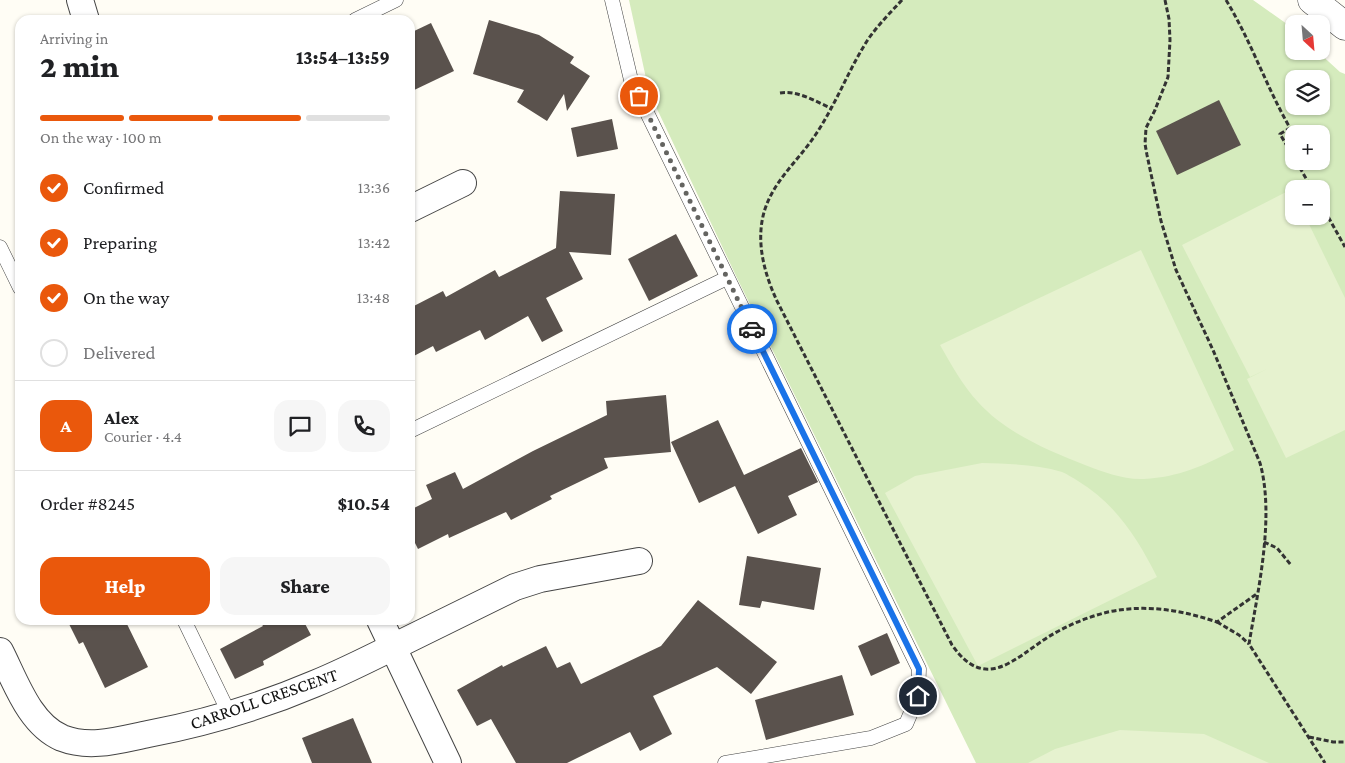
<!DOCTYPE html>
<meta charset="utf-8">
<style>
:root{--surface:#fff;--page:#f6f6f6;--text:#202124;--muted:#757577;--line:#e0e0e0;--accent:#ea580c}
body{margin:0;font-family:"Crimson Pro",serif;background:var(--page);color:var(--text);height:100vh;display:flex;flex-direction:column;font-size:19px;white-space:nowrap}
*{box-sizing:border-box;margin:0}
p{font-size:16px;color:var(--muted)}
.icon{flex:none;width:28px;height:28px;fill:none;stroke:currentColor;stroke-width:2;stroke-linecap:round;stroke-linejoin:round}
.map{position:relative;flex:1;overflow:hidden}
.side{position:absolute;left:15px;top:15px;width:400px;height:610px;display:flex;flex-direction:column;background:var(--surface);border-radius:15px;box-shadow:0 1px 4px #0004}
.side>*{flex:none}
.needle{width:32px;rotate:154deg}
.fabs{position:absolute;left:1285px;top:15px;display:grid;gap:10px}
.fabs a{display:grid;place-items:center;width:45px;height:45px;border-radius:10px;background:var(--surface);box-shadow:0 1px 4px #0004;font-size:25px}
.pin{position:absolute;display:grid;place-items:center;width:42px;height:42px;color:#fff;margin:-21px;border:2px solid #fff;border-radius:50%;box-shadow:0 1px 5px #0007}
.courier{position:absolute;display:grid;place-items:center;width:50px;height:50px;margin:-25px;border:4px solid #1a73e8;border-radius:50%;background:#fff;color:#222;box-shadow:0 1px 6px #0007}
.headline em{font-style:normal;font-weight:800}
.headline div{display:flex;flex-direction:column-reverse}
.headline{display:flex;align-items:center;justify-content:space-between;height:85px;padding:0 25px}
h1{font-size:32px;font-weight:800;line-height:38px}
.bar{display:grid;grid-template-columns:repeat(4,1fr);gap:8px 5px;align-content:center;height:60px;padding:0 25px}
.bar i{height:6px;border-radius:4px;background:var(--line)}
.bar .active{background:var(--accent)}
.bar p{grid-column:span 4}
.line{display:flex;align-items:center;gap:12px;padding:0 25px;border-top:1px solid var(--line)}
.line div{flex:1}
.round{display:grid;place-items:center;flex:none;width:52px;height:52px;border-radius:15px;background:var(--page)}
ol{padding:0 25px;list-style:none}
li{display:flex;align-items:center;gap:15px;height:55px}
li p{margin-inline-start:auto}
li .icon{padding:5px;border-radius:50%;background:var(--accent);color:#fff;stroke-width:4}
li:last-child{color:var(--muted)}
li i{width:28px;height:28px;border:2px solid var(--line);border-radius:50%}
.cta{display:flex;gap:10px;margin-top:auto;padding:10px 25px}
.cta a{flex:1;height:58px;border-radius:15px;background:var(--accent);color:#fff;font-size:20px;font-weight:800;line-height:58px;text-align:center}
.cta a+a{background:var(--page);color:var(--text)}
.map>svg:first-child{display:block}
</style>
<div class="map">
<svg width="1345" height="763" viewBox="0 0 1345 763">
<rect width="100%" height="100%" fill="#fffdf5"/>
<path fill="#d5ebbd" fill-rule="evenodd" d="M629,0H1253L1294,29V51H1317L1340,72L1345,74V763H976L738,280L649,92ZM1294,79H1321V106H1294ZM1294,134H1321V161H1294ZM1294,189H1321V216H1294Z"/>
<g fill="#e6f2cf">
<path d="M1292,189L1294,192V216H1305L1345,298V430L1286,458L1247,379L1267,369L1250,377L1182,245Z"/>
<path d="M1141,250L1234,450C1203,466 1179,477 1144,479C1124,480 1103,472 1085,465C1047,450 1006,433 978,402C963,386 951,364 940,345Z"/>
<path d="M982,463C1008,464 1037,464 1062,472C1067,474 1073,478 1078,481C1116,504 1138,539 1157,577L978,666L885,493L915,476Z"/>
<path d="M1120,730L1204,734L1269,763H1028L1055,749Z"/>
</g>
<g fill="#5a524d">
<path d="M489,20L539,35L574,57L570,63L590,76L567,111L564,94L547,121L517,102L524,90L473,74Z"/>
<path d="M431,23L454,71L410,92V33Z"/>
<path d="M1219,100L1241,145L1177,175L1156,131Z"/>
<path d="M612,119L618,149L577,157L571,128Z"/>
<path d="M560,191L615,194L611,255L569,252L583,279L546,298L563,331L542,342L528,316L485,340L480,330L436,352L433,346L410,358V308L443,291L446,297L495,270L499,277L556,248Z"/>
<path d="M676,234L698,276L649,301L628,259Z"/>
<path d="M666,395L671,452L604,458L608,468L550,496L552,499L511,520L506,512L449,538L448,534L418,549L410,533V510L432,499L426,485L455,472L463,489L533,451L607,415L606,401Z"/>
<path d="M718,420L744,475L801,448L818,482L788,496L797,515L758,534L735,486L699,503L671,442Z"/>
<path d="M747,556L821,568L814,610L762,601L760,608L739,605Z"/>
<path d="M698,600L777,662L751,694L717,667L653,696L672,734L640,751L630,732L567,763H516L491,719L477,726L457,690L502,665L503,667L546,646L557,668L570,662L581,684L661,646Z"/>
<path d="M67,620H131L126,622L148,667L105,688L83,642L79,644Z"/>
<path d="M259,620H303L311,635L263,661L264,665L235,679L220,649L263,626Z"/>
<path d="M887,633L900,663L871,676L858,646Z"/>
<path d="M842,675L854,715L766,740L755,700Z"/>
<path d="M353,718L372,763H312L302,738Z"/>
</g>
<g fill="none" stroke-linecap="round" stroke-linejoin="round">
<defs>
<g id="service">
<path d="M612,0L631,80L919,669L918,696L906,724L871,738L725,763"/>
<path d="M355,20L396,0"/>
<path d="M0,247L20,288"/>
<path d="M410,431L727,278"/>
<path d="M184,620L230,715"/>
</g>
<g id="minor">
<path d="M80,0L86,20"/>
<path d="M410,209L463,183"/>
<path d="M380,620L448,763"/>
<path d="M0,651C15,680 29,724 62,738C90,749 119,740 148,734C205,723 260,707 314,684C341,673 367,660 393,647C434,627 475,607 515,587L540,579L639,561"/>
</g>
<path id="tertiary" d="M1312,0L1345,26"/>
</defs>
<use href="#service" stroke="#444" stroke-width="15"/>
<use href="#minor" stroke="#444" stroke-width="28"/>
<use href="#tertiary" stroke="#444" stroke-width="29"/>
<g stroke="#333" stroke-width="3" stroke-dasharray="5 2.5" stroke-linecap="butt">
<path d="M902,0C890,13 877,26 867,41C848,71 836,104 816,134C799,160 775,179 765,209C755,240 764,273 777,301L952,645C985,692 1013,660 1048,637C1066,626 1087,617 1108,612C1146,604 1181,610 1217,622L1258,593"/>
<path d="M1165,0L1169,19L1170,40L1168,77L1155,110L1146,128L1145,144L1147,155L1161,221L1176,270L1213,350L1260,463C1275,517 1258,590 1249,644L1325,763"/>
<path d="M1226,0C1251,41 1266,86 1290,128L1280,134L1294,158"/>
<path d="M780,93C798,90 816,102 831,108"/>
<path d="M1296,161L1312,189"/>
<path d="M1321,204L1345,247"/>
<path d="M1264,542L1277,548L1291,565"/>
<path d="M1217,622L1239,635L1249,644"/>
<path d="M1309,737L1333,742H1345"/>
</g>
<use href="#service" stroke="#fff" stroke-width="14"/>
<use href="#minor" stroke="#fff" stroke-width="26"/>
<use href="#tertiary" stroke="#fff" stroke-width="28"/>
</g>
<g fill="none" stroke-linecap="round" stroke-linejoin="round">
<path stroke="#646461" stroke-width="5" stroke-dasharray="0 9" d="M639,96L752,329"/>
<path stroke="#1a73e8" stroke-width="6" d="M752,329L919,669L918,696"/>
</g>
<g text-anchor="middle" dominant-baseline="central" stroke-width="5" stroke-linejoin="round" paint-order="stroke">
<g font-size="18" fill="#111" stroke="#fff">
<text transform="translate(264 699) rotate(-19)">CARROLL CRESCENT</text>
</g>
</g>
</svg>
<div class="fabs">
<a><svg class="needle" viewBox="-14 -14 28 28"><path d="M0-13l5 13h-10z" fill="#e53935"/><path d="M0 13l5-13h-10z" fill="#757577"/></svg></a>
<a><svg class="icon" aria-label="layers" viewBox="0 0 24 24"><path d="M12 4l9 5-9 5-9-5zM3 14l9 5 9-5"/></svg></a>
<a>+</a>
<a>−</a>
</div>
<div class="pin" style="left:639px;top:96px;background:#ea580c"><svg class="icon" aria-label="bag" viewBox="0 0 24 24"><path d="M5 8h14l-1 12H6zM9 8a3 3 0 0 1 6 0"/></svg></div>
<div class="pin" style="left:918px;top:696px;background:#1f2937"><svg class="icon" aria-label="home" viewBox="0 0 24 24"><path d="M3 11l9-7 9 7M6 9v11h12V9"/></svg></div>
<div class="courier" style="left:752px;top:329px"><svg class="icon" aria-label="car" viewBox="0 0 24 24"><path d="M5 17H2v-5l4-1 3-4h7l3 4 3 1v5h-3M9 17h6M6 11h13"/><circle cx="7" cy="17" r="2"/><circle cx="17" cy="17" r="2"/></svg></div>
<section class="side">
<div class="headline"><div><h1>2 min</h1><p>Arriving in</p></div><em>13:54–13:59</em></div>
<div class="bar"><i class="active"></i><i class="active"></i><i class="active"></i><i></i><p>On the way · 100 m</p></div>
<ol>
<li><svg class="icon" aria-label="check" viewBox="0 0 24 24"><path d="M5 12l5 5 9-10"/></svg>Confirmed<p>13:36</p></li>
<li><svg class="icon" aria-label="check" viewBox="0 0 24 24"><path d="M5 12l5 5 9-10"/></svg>Preparing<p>13:42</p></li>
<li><svg class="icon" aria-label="check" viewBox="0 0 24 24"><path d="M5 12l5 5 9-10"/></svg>On the way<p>13:48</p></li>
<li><i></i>Delivered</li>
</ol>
<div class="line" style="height:90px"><b class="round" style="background:var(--accent);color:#fff">A</b><div><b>Alex</b><p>Courier · 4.4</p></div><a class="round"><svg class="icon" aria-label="chat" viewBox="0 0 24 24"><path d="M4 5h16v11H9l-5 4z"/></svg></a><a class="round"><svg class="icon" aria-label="phone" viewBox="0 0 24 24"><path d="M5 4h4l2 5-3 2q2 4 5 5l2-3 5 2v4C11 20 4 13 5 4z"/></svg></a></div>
<div class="line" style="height:65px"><div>Order #8245</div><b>$10.54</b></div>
<div class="cta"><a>Help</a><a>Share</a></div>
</section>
</div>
